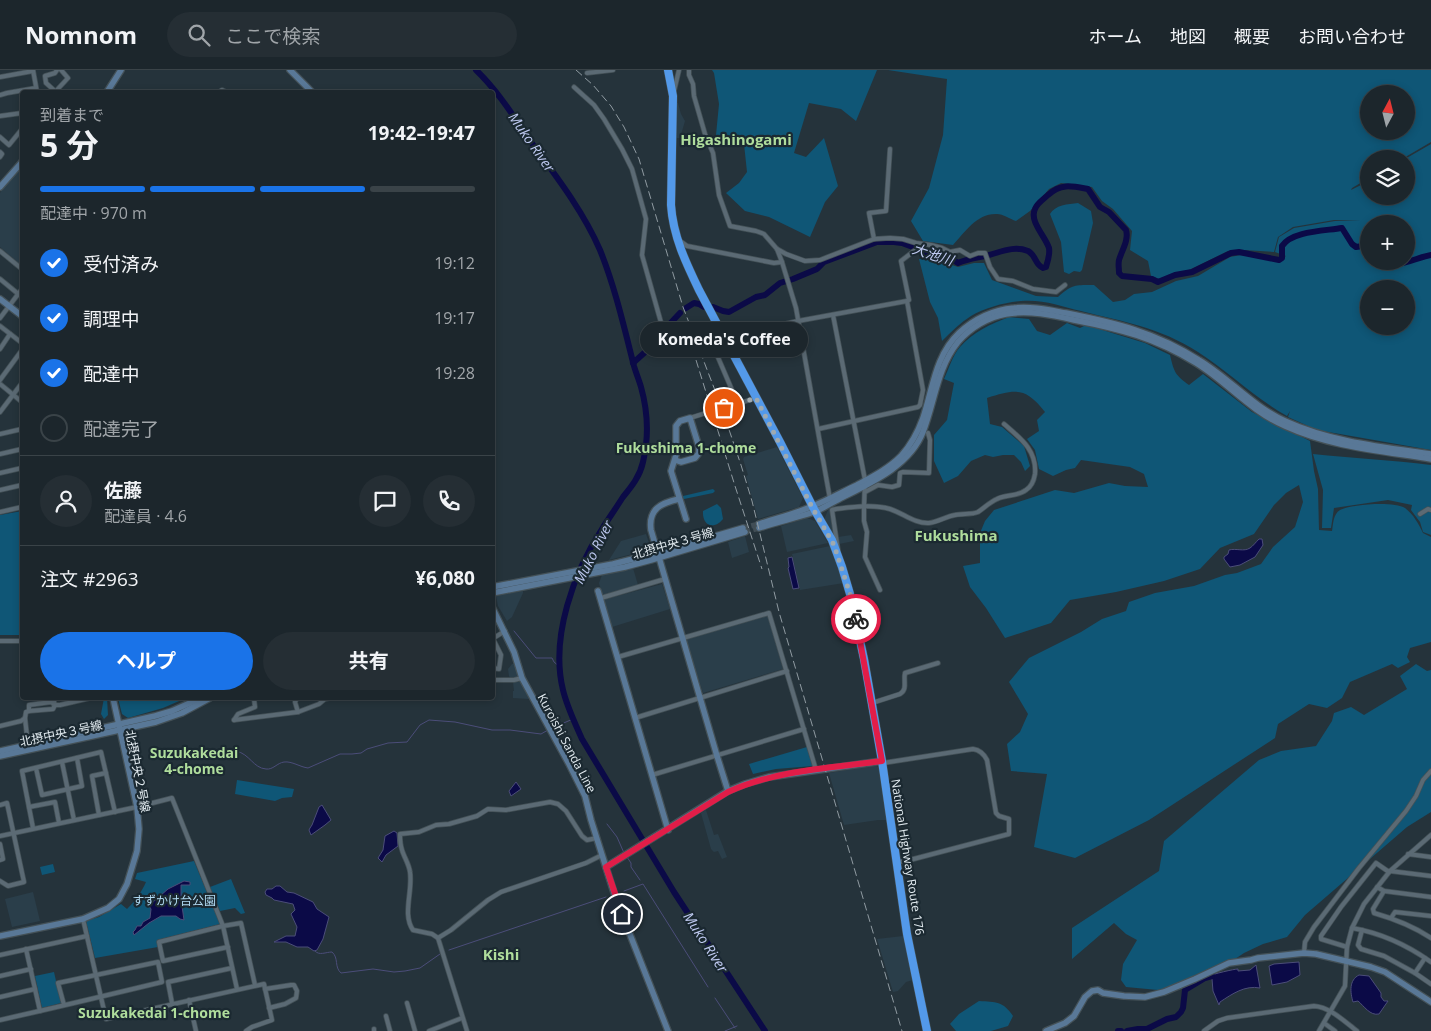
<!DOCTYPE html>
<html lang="ja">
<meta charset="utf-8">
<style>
:root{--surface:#1c262c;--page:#252e34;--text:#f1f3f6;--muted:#a0a5a9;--line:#3a4348;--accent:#1a73e8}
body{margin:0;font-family:"Open Sans","Noto Sans JP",sans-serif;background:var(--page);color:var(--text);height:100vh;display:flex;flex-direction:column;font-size:19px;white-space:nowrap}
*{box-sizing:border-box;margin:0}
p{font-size:16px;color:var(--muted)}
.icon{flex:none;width:28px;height:28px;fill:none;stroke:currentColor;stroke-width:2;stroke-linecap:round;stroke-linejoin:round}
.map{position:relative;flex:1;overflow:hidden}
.details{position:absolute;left:20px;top:20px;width:475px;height:610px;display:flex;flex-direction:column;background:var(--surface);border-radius:5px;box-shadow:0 2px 8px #0003,0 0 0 1px var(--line)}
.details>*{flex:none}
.needle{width:32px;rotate:7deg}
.buttons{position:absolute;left:1360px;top:15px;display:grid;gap:10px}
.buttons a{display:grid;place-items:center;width:55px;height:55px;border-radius:50%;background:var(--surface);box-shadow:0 2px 8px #0003,0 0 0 1px var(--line);font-size:25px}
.pin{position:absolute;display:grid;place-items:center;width:42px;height:42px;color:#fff;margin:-21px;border:2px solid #fff;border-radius:50%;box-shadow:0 1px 5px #0007}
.courier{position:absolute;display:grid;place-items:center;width:50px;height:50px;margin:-25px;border:4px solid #e11d48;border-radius:50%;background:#fff;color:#222;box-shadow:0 1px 6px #0007}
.bubble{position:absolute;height:35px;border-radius:18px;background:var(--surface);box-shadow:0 2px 8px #0003,0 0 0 1px var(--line);font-size:16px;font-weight:700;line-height:35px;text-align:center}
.head em{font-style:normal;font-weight:700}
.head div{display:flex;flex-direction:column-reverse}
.head{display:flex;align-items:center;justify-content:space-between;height:85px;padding:0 20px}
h1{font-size:32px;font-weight:700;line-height:38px}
.bar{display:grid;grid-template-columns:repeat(4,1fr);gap:8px 5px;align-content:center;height:60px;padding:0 20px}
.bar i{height:6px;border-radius:4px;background:var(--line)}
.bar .on{background:var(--accent)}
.bar p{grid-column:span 4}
.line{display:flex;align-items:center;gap:12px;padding:0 20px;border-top:1px solid var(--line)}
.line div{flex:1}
.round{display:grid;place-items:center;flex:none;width:52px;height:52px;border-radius:26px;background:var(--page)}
ol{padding:0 20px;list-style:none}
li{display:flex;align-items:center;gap:15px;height:55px}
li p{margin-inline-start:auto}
li .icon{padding:5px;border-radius:50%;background:var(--accent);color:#fff;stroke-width:4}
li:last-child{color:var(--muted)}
li i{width:28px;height:28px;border:2px solid var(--line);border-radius:50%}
.cta{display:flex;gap:10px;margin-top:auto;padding:10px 20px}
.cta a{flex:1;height:58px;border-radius:30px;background:var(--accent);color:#fff;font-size:20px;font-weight:700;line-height:58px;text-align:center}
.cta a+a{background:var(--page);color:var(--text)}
header{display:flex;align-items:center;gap:30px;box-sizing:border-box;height:70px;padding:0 25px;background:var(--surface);border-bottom:1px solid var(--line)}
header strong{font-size:24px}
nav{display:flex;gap:28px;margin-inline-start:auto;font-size:18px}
.search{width:350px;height:45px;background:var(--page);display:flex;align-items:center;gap:12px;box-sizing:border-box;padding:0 18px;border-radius:28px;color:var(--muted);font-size:19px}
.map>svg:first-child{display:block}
</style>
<header>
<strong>Nomnom</strong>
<div class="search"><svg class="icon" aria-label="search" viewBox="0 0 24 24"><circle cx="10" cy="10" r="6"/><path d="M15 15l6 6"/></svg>ここで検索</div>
<nav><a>ホーム</a><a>地図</a><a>概要</a><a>お問い合わせ</a></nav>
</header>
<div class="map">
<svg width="1431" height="961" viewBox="0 0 1431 961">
<rect width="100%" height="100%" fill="#25333b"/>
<g fill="#2a3e4a">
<path d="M677,33H678L681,44L685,51L680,68H676Z"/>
<path d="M22,92V196L0,177V123L13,102Z"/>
<path d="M777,377L803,428L799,437L758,449L746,406L748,405L743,389L744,387Z"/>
<path d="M829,439L830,440L834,465L824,450L828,440Z"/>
<path d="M807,448L815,451L828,473L787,482L781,456Z"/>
<path d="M646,464L649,473L644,481L609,490L621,471Z"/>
<path d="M851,465L854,471L839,474L838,467Z"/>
<path d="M745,466L749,482L732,488L728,472Z"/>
<path d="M830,476L844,513L800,520L792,484Z"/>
<path d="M633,498L638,515L604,525L602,524L599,513L602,505Z"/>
<path d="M662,514L670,539L612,557L604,531L606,529Z"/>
<path d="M523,521V523L512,547L507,551L498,536L496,526Z"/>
<path d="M767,546H768L783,599L703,623L686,571L687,569Z"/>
<path d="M512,594H515L519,607L515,608H510L509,606L508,599Z"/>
<path d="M513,612H521L529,629L513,628V621H514Z"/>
<path d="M875,695L880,698L888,750H878L844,755L829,703Z"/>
<path d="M706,740L714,765L718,764L727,787L722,789L718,781L714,782L711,779L701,743Z"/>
<path d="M33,822L40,851L12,857L5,829Z"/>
<path d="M903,866L913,910L906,912L898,921L893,922L877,869Z"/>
</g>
<g fill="#0f5676" fill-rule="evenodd">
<path d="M712,0H877L856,51L841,39L809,33L794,83L806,87L824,68L838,116L825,132L810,167L769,147L745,141L726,123L739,113L747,102L744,74H726L716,65L719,34L714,3Z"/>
<path d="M888,0H1431V72L1402,89H1369V108L1352,118L1351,120L1369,111V126H1406L1405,89L1431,74V380L1317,360L1288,347L1290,341L1287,346C1255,328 1229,302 1198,282C1159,257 1124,252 1081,241C1061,236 1042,229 1021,231C1006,232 984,238 971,246C960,253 951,262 942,271L938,248L930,232L919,189L937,190L958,197L974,193H984L992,210L1036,226L1058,227C1072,214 1076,215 1094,215L1113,232L1125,230L1134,224L1152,222L1176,211L1198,206L1230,187L1241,185L1279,191L1286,186L1275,182L1279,167L1294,158L1335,151L1361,150H1334L1293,157L1278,167L1274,182L1244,180L1228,181L1189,200L1172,204L1159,209L1151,206L1148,191L1130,180L1132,161L1113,139L1102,131L1092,117L1061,113L1049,119L1030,141L1016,151C1010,149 1003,144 997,144C977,143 965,162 953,175L923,171L911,151L929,118L943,65L947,9ZM1369,24H1406V61H1369ZM1369,154H1406V191H1369ZM1369,219H1406V256H1369Z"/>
<path d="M1078,133L1091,141L1093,153L1082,200L1080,202L1074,201L1069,204L1064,202L1061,172L1050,144C1055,135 1068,134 1078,133Z"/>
<path d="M1009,247L1029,249L1037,261L1050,265L1067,253L1080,258L1086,255L1145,273L1170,285C1174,302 1175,305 1189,315L1203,304L1252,342L1310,371L1314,401L1318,419L1319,460L1332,461C1333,455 1333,444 1340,440C1352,434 1394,431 1405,438C1414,445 1418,453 1423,463L1431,467V572L1410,578L1407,587L1410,592L1398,598L1392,594L1350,612L1342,628L1327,638L1309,634L1278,654L1275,668L1149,750L1075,788L1034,777L1047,704L1011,701L1007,674L1020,662L1028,644L1009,612L1029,588L1081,562L1102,549L1126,541L1129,532L1155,523L1194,516L1225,505L1237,503L1261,494L1273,477L1295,457L1303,432L1299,415L1286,423L1274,435L1254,464L1220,478L1200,499L1164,511L1116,522L1070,530L1051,553L1005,568L986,538L970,517L963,496L980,493V463L985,451L994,440L1055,420L1074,423L1109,413L1125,416L1148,417L1144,404L1130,397L1081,390L1075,398L1066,400L1053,406L1039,399L1035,380L1027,369L1039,361L1037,350L1045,342C1025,317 1016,319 987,328L990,354L1002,357L1024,376L1030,396L1025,401L1021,392L1014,385H1003L993,387L985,385L971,391L958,406L944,413L934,391V365L947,350L954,313L944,309C949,299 952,286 960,277C973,262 991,254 1009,247Z"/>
<path d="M1313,384C1352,388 1392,390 1431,395V465L1423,462L1420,452L1411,440L1412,435L1388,430L1334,438L1331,458H1322L1323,420Z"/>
<path d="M713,419L715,421L713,423L684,429L683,428V426Z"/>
<path d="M717,434L721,438L723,449C713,461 702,455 703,441Z"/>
<path d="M22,441V565H0V445Z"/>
<path d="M1416,594L1427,601L1431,600V742L1407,757L1305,845L1287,867L1263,874L1244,883L1226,895L1188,917L1158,920L1126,917L1121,910L1123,894L1137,870L1126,864L1114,853L1072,889V858L1159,801L1164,771L1259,690L1281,681L1316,676L1332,651L1334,643L1351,637L1364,645L1407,619L1400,606Z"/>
<path d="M104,628H107L108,645L104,649L101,644Z"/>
<path d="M118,628H186L163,638L128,648L122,644Z"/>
<path d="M807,677L813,696L776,699L753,704L749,694Z"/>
<path d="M237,710L294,719L292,727L282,728L275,731L235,724Z"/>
<path d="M194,791L220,854L157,870L158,877L95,888L86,851L99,847L121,834L127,839C136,830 141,823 146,812L135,809L137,803Z"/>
<path d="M53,794L55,802L42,805L40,797Z"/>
<path d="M231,809L245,843L241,844L235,838L220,841L210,817Z"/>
<path d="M54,902L61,933L42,938L35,906Z"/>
<path d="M979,931C996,932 1003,931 1013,946L1008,956L991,961H956L950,954L959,944Z"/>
</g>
<g fill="#0b0a47" stroke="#4b4d79">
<path d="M1259,469H1262L1263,475L1255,487L1240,495L1230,497L1224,489V487L1228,484L1229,480C1236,478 1244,482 1250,478C1253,476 1256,472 1259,469Z"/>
<path d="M792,487L799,518L793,519L788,498L789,497L788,488Z"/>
<path d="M516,712L521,719L511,726L509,721Z"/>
<path d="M322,735L331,750L325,755L311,765L309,760L310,758L312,755L319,737Z"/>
<path d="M394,761L397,763L398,776L386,785L382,792L378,788L383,780L385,766Z"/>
<path d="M184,811L190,812V815H181V829L184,850L180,849L176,846H161L149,853L134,865L133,862L135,860L137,856H141L143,852L150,848L151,839L149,836H147V834L153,832L168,819Z"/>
<path d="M276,816H280L287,822L294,823L313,832L317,839L329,847L323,869L317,880L314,881L308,877H297L286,872H274L286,866H295L297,857L291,844L295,840L293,834L274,830L272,828L266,825L265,822L267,819H272Z"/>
<path d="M1299,892L1300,905L1287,912L1272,915L1269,896L1274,894Z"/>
<path d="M1256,895L1260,918C1245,915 1232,924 1220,932L1219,935L1213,921L1212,909L1209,906C1213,904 1234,899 1238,899V901L1250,900Z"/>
<path d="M1359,905L1369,906L1381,923V927L1384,931H1388L1379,944C1370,946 1364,936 1358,931L1353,932C1350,922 1349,910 1359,905Z"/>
</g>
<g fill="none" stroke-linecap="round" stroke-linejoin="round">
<g stroke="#4b4d79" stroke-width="1">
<path d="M514,561L536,588H552L554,592L560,597"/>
<path d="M552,658L573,649"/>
<path d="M224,687L236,681C250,684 253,698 266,699C273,700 277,693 284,692C292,691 300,697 308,698L340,684H352L361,683L367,679L388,673L407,672L420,655L429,650L455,652L492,660H510L541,664L548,660"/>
<path d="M607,754L617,767L624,783"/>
<path d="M627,787L631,793V797L640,810"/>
<path d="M624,821L643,814L708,917"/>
<path d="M449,880L606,827"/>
<path d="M315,881C319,886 326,882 332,882C339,888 334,897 341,903L373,899L394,902L405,901L420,898L440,884"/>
<path d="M715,928L735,958"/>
<path d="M725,961L737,956"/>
</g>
<g stroke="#0b0a47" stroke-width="6">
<path d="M476,0C498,21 514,47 531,72C556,106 583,141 600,180C615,217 624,257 634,296C636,303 639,310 641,317C648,342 649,367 643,392C640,406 632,416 623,427C616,438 609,448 602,459C574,502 550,567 563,620C567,637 575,653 582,669L674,822L765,961"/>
<path d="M1381,191C1382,192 1382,194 1383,195C1390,200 1422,186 1431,185"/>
<path d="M686,238L694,233L699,234L704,237H713L723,241L729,242L756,227L765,225L780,213L793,209L817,199L824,192L877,172H894L902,173L926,182L949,187L958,193C967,189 976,188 985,186C999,183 1013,175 1028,181C1036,185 1035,195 1043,198L1046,197C1048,191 1050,184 1049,178C1045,166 1029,151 1035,139C1037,133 1044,129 1048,125C1061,113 1072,116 1088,119L1100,137L1109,142L1126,160C1129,170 1122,180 1119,190C1118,194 1119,198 1119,203L1122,206L1152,209L1158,212L1175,205L1192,202L1231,183L1239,182L1279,190L1282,188V176C1292,161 1324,161 1342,158L1352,174L1356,177L1369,175"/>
<path d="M633,293L653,275L665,259L680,243"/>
<path d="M1118,961H1121"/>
<path d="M1127,961L1138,959H1147L1167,949L1176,947L1181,942L1183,938L1185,920L1205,908L1212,906"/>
</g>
<g stroke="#414e56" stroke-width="4" stroke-dasharray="4 2" stroke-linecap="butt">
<path d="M688,276L700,273"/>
<path d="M709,342L724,338"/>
</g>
<g stroke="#414e56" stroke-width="5.5" stroke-dasharray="5.5 3" stroke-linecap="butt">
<path d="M743,458L759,454"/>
<path d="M745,462L759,458"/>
</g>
<defs>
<g id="street">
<path d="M33,0L37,22"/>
<path d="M689,0V5L693,14L694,26L705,64L713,83L719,125L730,156L756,161L764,164L777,179L782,192L796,238L830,429"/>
<path d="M587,3L613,0"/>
<path d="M0,7L33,1"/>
<path d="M574,17L594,35L604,49L622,79L632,99L646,149L642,185L662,256L671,281L688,276"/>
<path d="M674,21L679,0"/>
<path d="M55,22L68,8L61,0"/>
<path d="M56,22L46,13L45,6L55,3L57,0"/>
<path d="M219,22L222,20L226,22"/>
<path d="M0,25L7,23L36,18"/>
<path d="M0,46L22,43"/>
<path d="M0,67L9,75L22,59"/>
<path d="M0,82L2,84L0,87"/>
<path d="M874,169L869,143L886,141L890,79"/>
<path d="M680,171L687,176L774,193L782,192"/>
<path d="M777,179L786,184L805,191L820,190L874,169L890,168L903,169L916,173L931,175L942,178L950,182L960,180L970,186L978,183H985L990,197L998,209L1013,211L1033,219L1056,222L1065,215"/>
<path d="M0,181L22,199"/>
<path d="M0,209L22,227"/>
<path d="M833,245L865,410L864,437V451L867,462L865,487L880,520"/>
<path d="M0,248L22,219"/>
<path d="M0,256L22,273"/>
<path d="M711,271L738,334"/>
<path d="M700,273L798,251L907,231"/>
<path d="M0,279L10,264"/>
<path d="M0,310L22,280"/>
<path d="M0,314L22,332"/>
<path d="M724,338L756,328"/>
<path d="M0,342L22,313"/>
<path d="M690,348L709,342"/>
<path d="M818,359L918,337L920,335L923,320L907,231L909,230L901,191L914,181"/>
<path d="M0,364L22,359"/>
<path d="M0,384L22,379"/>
<path d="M0,403L22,398"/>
<path d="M0,420L22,415"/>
<path d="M865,422L878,415L892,417L899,415L900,403L903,402L929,403L930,370L928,363"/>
<path d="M0,442L22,437"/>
<path d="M1420,444L1428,439L1431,440"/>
<path d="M838,480L832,440L836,439C853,437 873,434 890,439C903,443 915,454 929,453C938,452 947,446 955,445C962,443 971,445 978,442C984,438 990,432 997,429C1006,424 1017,427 1026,420C1031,417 1034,410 1035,404C1037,380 1020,368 1004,354"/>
<path d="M601,528L665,509"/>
<path d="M492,569L505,561"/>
<path d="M0,571H22"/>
<path d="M618,587L769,543L816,700"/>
<path d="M492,598L499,599L501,585L493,569"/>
<path d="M492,610H514L522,608"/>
<path d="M297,628L295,632L298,642"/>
<path d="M872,633L900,624C908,619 903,611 905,603L938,593"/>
<path d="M29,641L53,639L55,635L53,628"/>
<path d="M25,648L28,675"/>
<path d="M635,648L787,601"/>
<path d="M234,650L298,642L319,634L325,629L330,628H362"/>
<path d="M234,650L238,644L255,637L254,629L258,628"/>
<path d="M0,656L21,651L25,648L26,642L29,641V635L51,632L55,635H60L90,628"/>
<path d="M62,692L74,750"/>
<path d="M883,693L973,679C980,680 984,684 987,690L996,743L999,746L1009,749V764L906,791L896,792"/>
<path d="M36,698L42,725L82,716L77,688"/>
<path d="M652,705L804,659"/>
<path d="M0,735L7,733L24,812L8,816L0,811"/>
<path d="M29,737L55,732L59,753"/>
<path d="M99,745L92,706L106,703"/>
<path d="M33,758L22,701L101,682L115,742"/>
<path d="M0,766L137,737L172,728L223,856L237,919"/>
<path d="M0,774L3,789L0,790"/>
<path d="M1408,784L1431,787"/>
<path d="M1390,801L1431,806"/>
<path d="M1377,817L1384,821L1431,827"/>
<path d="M1384,821L1373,839L1374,843C1395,849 1413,856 1431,868"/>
<path d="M1391,848L1395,842L1431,846"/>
<path d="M83,849L106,949L264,914L272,950L252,957L246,961"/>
<path d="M1352,858L1364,834L1390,801L1431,765"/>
<path d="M1362,860L1358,875L1361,879L1384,886L1415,903L1431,914"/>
<path d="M438,868L451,860L488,830L501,822L586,793L602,785"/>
<path d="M228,877L163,891L159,872L223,856L241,853L255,915"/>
<path d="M1347,877L1321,869V866L1341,837L1376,793L1389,802"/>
<path d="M26,879L40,941"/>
<path d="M1304,883L1305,872L1314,857L1359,798L1406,741L1416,726L1423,710L1431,701"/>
<path d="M0,885L87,866"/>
<path d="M1415,903L1425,888"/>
<path d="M0,906L31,899"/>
<path d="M265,919L291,915H294L297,921L296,928L285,934L269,938"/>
<path d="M0,927L35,919"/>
<path d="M189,930L196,961"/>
<path d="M172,933L168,912L232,898"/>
<path d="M407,933L415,961"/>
<path d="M386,946L390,961"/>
<path d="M0,950C54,938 108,925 162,912L158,892L58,913L64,935"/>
<path d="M1324,953L1335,961"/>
<path d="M374,961V959"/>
<path d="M429,961L462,948"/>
<path d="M467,961L438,868L432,864L413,860C402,845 413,821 410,802C409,794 404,787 402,780C400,774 400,769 400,764L419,762L436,755L449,754L477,746L488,739L506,740L550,732L558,734L566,741L582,766L587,770L597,768"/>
<path d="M1204,961L1218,951L1227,948L1314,936C1330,937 1345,952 1357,961"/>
<path d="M1319,961L1345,916L1347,877L1352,858C1381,863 1407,875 1431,892"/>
</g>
<g id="secondary">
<path d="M290,0L312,22"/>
<path d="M107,22L121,0"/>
<path d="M0,117L22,92"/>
<path d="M0,229L22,246"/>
<path d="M675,390L681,392L695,388L699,383V377L690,348L680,351L676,356V385L671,401L686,449"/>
<path d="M679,429C661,433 648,439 651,460L717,686L728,721"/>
<path d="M759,454C777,448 795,444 813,436C828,430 842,422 857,415C872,407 888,399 901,386C911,375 918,362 923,348C933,318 935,286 959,263C974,249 993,240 1014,238C1031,236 1049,240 1066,243C1116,253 1155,262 1199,290C1229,308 1252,336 1285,351C1331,372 1382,377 1431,384"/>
<path d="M759,458C777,452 796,448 814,442C824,438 833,432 843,427C873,412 910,395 923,362C935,331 937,298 958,272C970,258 988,247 1006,244C1029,240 1052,245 1074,250C1121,259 1155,268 1196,293C1227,312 1250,341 1285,356C1331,377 1382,381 1431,389"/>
<path d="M492,517L613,494L657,483L743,458"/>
<path d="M598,521L668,760"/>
<path d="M492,523L625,497L651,490L745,462"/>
<path d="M492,537L514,582L522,608L569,694L585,726L591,750L616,829L668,961"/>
<path d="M0,681L155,646L172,641L201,628"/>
<path d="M0,686L156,652L182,643L210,628"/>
<path d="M606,797L728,721L745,714L769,707L882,691"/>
<path d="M0,866L83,849L108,838L119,829L127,814L137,781L139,759L137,737L113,628"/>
<path d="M1046,961L1065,953L1074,946L1085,927L1092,921L1098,920L1103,923L1124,926L1145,927L1164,922L1195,909L1229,893L1251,890L1258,888L1304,883L1316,884L1371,897L1385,902L1431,932"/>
</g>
<path id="highway" d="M668,0L673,26L671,135C673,166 686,193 699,220L780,372L815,441L832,470L842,497L850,524L864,589L882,691L907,864L927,961"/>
</defs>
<use href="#street" stroke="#445157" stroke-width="5.5"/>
<use href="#secondary" stroke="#445157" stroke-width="8"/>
<use href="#highway" stroke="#445157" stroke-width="9"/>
<use href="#street" stroke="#5b6a74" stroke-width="4"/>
<use href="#secondary" stroke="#597897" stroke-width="5.5"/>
<use href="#highway" stroke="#5399e9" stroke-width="8"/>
<g stroke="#909ba2" stroke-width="1" stroke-dasharray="8 4" stroke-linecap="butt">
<path d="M576,0L593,15L611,36L624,57L639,89L683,237L721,336L741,395L752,431L779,542L902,961"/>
<path d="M696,290L735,416L762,499"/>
</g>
</g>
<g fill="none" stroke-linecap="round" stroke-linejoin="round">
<path stroke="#9faab0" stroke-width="5" stroke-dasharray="0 9" d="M724,338L756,328L812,437L834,475L850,524L856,549"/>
<path stroke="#e11d48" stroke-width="6" d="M622,844L606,797L728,722C776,700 831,698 882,691L856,549"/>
</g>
<g text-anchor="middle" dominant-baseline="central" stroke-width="4.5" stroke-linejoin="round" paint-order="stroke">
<g font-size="12" fill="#e1eaef" stroke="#1b2931">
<text transform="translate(673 473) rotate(-16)">北摂中央３号線</text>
<text transform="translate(61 663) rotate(-12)">北摂中央３号線</text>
<text transform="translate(567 673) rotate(62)">Kuroishi Sanda Line</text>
<text transform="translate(138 701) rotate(79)">北摂中央２号線</text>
<text transform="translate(908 787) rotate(81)">National Highway Route 176</text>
</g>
<g font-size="12" fill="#b0daf2" stroke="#1b2931">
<text x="174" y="830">すずかけ台公園</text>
</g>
<g font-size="14" font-style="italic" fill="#bec9f0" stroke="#1b2931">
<text transform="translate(532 72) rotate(55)">Muko River</text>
<text transform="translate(933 184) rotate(18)">大池川</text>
<text transform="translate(593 482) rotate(-63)">Muko River</text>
<text transform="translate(706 872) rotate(57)">Muko River</text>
</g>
<g font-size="14" font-weight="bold" fill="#afdd9c" stroke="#1b2931">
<text x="686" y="377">Fukushima 1-chome</text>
<text x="194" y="682">Suzukakedai<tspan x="194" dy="16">4-chome</tspan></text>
<text x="154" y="942">Suzukakedai 1-chome</text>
</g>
<g font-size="15" font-weight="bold" fill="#afdd9c" stroke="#1b2931">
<text x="736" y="69">Higashinogami</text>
<text x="956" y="465">Fukushima</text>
<text x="501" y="884">Kishi</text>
</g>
</g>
</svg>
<div class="buttons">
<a><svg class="needle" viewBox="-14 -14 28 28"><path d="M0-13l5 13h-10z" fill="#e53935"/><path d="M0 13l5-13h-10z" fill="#a0a5a9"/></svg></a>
<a><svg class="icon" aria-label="layers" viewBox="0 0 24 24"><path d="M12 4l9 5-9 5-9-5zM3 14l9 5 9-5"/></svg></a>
<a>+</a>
<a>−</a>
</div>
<div class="pin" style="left:724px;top:338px;background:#ea580c"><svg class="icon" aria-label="bag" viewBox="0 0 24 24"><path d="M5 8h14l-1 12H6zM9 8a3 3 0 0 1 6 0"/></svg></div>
<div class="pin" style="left:622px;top:844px;background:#1f2937"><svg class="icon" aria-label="home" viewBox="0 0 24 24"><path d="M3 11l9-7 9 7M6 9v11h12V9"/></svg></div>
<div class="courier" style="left:856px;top:549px"><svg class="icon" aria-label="bike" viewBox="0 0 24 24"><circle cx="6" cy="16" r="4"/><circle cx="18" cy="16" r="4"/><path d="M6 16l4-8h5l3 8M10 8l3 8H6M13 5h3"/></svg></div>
<div class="bubble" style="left:640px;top:252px;width:168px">Komeda's Coffee</div>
<section class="details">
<div class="head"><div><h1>5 分</h1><p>到着まで</p></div><em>19:42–19:47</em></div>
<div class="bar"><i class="on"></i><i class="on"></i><i class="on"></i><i></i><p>配達中 · 970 m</p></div>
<ol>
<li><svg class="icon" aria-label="check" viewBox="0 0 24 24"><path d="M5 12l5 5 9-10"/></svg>受付済み<p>19:12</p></li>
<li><svg class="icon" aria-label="check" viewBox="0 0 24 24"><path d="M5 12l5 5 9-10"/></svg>調理中<p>19:17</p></li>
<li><svg class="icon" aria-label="check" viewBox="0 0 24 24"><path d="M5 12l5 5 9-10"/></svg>配達中<p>19:28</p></li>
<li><i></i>配達完了</li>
</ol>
<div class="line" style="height:90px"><a class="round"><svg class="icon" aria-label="person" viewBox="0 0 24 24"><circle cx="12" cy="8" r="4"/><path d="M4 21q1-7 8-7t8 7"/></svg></a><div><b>佐藤</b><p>配達員 · 4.6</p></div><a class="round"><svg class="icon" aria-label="chat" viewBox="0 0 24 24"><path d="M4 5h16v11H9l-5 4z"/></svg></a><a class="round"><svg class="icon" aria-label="phone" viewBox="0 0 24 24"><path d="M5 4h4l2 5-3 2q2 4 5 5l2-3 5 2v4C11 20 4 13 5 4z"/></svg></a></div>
<div class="line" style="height:65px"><div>注文 #2963</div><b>¥6,080</b></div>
<div class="cta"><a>ヘルプ</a><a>共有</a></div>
</section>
</div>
